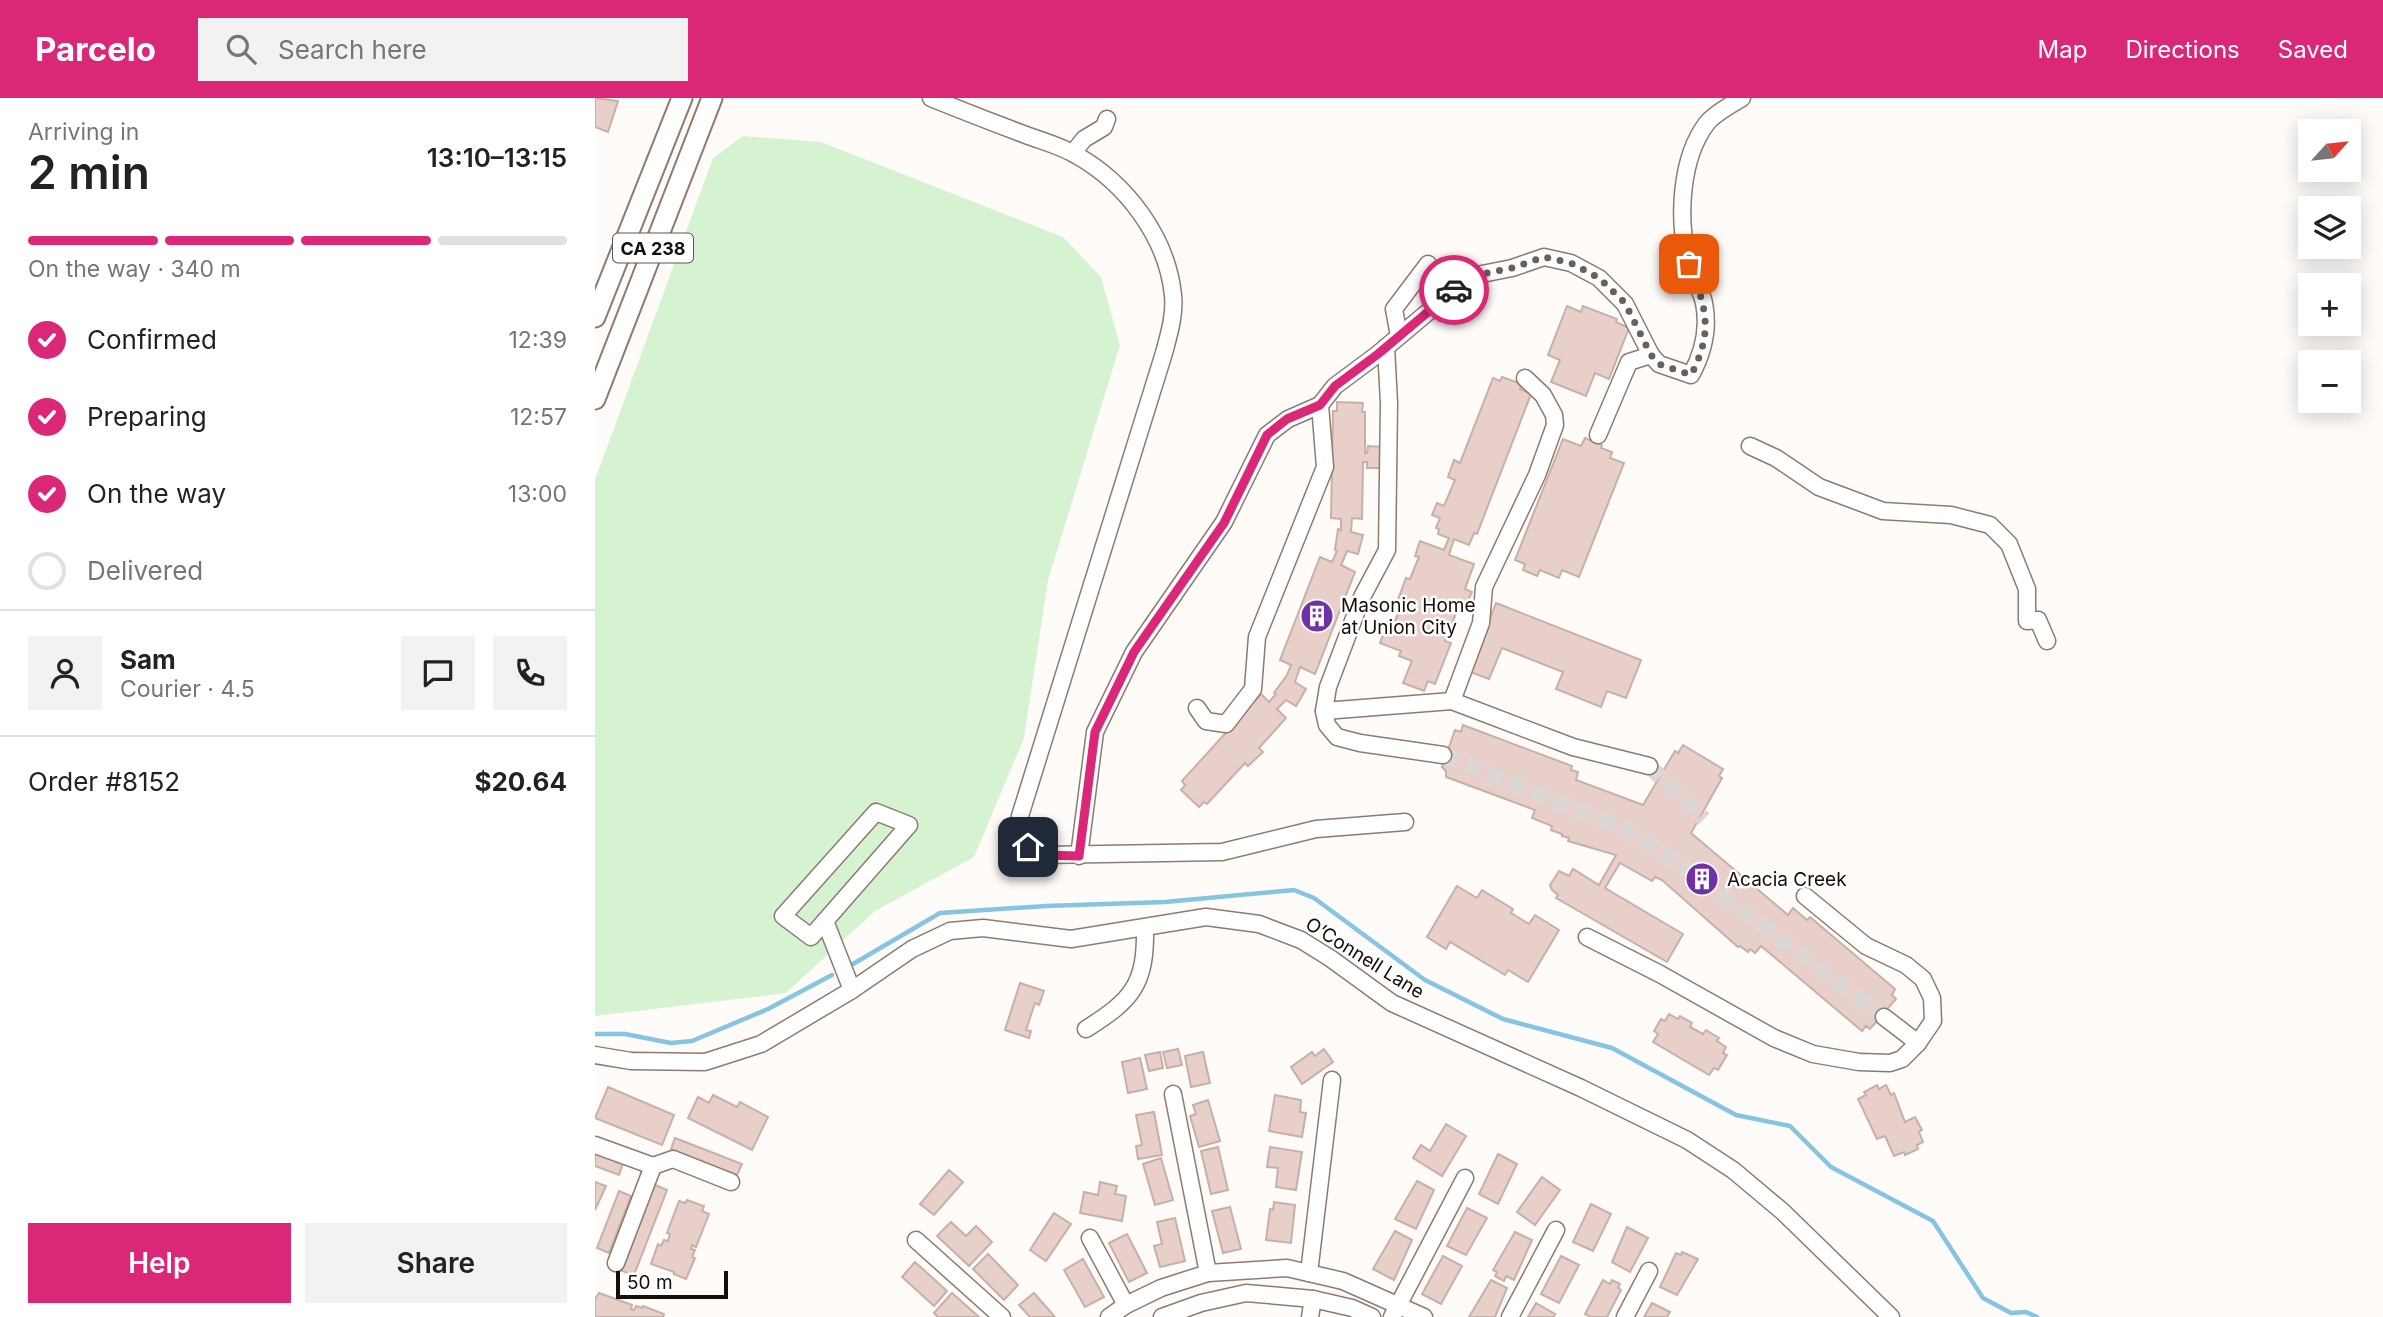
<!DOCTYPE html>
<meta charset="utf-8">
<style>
:root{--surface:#fff;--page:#f2f2f2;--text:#222;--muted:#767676;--line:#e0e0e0;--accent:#db2777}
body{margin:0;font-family:Inter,sans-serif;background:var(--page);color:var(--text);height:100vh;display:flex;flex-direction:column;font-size:26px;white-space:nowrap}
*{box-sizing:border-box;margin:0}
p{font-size:23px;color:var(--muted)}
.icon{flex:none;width:38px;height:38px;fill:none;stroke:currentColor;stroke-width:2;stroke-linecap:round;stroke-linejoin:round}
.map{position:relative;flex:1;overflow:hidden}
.sheet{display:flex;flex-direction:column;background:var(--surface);width:595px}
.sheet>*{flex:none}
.needle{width:46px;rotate:63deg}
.buttons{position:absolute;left:1703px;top:21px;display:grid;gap:14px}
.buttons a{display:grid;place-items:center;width:63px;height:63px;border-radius:0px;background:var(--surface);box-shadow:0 4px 18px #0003;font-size:35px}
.scale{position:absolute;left:21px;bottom:18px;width:112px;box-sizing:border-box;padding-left:7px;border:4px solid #150e0a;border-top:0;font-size:19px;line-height:24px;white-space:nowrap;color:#150e0a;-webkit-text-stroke:5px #fff;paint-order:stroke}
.pin{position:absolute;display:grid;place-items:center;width:60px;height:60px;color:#fff;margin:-30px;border-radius:14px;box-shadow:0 4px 10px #0006}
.courier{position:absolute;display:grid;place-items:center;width:70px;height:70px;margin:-35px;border:5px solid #db2777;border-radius:50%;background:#fff;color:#222;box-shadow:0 2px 9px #0007}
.summary em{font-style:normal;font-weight:600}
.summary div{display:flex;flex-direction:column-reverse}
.summary{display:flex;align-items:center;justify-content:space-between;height:119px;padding:0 28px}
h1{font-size:46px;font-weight:600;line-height:52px}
.bar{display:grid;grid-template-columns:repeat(4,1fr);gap:10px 7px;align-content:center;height:84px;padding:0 28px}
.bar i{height:9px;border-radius:5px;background:var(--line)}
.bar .selected{background:var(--accent)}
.bar p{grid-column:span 4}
.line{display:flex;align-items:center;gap:18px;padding:0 28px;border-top:2px solid var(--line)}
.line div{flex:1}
.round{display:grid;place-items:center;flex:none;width:74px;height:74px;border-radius:0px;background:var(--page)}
ol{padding:0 28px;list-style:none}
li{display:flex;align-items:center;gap:21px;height:77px}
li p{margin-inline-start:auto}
li .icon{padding:7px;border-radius:50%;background:var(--accent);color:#fff;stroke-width:4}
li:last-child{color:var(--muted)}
li i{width:38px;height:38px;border:4px solid var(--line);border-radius:50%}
.primary-button{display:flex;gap:14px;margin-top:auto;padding:14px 28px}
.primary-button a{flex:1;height:80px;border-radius:0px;background:var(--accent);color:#fff;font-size:28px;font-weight:600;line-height:80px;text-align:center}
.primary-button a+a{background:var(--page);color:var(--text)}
header{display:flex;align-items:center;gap:42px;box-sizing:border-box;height:98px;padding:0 35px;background:var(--accent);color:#fff}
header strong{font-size:33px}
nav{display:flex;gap:38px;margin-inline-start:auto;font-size:24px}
.search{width:490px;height:63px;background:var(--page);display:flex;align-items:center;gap:18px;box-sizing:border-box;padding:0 24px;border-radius:0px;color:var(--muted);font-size:26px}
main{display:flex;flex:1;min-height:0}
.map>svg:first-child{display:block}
</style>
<header>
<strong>Parcelo</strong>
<div class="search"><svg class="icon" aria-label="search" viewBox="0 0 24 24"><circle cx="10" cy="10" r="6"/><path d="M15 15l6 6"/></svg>Search here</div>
<nav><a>Map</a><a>Directions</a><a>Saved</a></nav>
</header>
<main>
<section class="sheet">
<div class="summary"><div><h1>2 min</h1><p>Arriving in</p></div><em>13:10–13:15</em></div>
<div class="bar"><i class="selected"></i><i class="selected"></i><i class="selected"></i><i></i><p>On the way · 340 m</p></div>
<ol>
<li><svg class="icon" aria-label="check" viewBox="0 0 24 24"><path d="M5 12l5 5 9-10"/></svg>Confirmed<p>12:39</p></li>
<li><svg class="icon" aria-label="check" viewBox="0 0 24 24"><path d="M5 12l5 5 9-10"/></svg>Preparing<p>12:57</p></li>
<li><svg class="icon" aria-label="check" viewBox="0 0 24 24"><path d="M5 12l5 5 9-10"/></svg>On the way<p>13:00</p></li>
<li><i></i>Delivered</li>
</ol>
<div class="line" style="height:126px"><a class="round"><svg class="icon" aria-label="person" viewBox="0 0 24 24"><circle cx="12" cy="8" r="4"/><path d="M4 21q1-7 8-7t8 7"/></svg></a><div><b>Sam</b><p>Courier · 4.5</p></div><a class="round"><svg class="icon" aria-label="chat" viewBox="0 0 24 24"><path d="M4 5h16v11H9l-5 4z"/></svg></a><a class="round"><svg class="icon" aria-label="phone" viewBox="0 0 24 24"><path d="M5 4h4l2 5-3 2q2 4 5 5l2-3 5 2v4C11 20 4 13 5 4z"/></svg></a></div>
<div class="line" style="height:91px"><div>Order #8152</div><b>$20.64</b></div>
<div class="primary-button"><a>Help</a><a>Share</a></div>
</section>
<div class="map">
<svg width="1788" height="1219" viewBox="0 0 1788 1219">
<rect width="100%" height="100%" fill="#fffbf8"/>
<path fill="#d5f2d1" d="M148,38L226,44L468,139L506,179L525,247L453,482L429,640L379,759L280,813L191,895L0,918V382L118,60Z"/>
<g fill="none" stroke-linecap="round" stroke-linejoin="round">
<g stroke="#85c4e3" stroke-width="4.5">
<path d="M258,866L345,815L451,808L570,804L699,792L719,800L830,882L908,921L1017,950L1141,1017L1195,1028L1236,1069L1338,1123L1388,1200L1416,1215L1431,1214L1442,1219"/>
<path d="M0,936H30L76,945L97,943L173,911L237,877"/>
</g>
</g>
<g fill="#e8cfca" stroke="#c7afaa" stroke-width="2">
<path d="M0,0L23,3L13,34L0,29Z"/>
<path d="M972,208L986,214L988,208L1022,221L1021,224L1034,230L1014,281L1000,275L991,298L956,284L965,262L953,257Z"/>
<path d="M907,279L927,286L925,291L936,296L882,436L879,435L874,447L859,441L854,457L879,466L870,491L877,494L872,505L866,503L850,543L856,545L840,586L833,583L829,593L808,585L817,563L804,558L806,553L785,545L794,521L800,523L806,509L801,507L811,480L815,481L824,459L820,458L825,443L849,452L854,440L843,436L844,431L841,430L845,420L837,417L842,405L849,408L860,382L853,379L859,362L865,365L898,280L905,283Z"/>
<path d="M742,304L768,305L767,314H770V355H772L773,348L788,349L787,370H772V364H768L767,421L757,420L756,434L768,437L763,456L752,453L746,467L760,474L720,576L705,569L700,584L711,591L701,608L691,602L682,611L691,620L664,650L668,654L653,668L650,665L612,706L609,704L604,709L586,692L590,687L587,683L666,596L674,604L681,596L679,595L692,577L696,567L685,562L725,459L737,464L742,453L740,452L743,431L746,432V421L736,420L738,313H742Z"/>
<path d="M990,340L1007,347L1006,350L1017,354L1015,360L1029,365L984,479L967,472L964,480L945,472L942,478L928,472L930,466L920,462L968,341L986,348Z"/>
<path d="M901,505L1046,562L1031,600L1012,593L1006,609L961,591L968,574L907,550L894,581L875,574Z"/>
<path d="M868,627L977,668L976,672L983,674L981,682L1048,707L1080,653L1083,655L1088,647L1128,671L1124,678L1127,680L1096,735L1193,817L1198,810L1212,822L1215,819L1300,891L1297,897L1301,901L1275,931L1271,928L1267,933L1166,848L1160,855L1155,851L1153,854L1145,848L1143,849L1067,782L1060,779L1057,783L1025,765L1010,790L1088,836L1072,864L961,800L963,797L957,792L955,787L964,773L974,778L978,771L1004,787L1021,757L973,743L974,740L967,738V736L956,732L957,728L937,720L940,712L851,679V673L847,669L860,632L866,634Z"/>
<path d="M862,788L882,800L887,792L918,811L916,815L934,826L940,817L964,832L933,884L913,872L910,877L855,844L851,851L832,839Z"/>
<path d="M425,885L449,893L444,907L440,905L431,932L436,933L434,940L410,932Z"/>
<path d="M1074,916L1083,921L1085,918L1097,925L1095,929L1108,936L1111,932L1124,940L1122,943L1131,949L1128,955L1132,957L1123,972L1119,970L1114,977L1058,944L1063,936L1059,933L1066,921L1070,923Z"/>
<path d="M583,951L587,967L572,970L568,954Z"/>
<path d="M729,951L738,964L707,986L696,969L717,954L720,958Z"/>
<path d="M565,954L568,970L554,973L550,957Z"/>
<path d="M608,954L615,985L596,989L590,958Z"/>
<path d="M545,960L552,991L533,995L527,964Z"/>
<path d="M1282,987L1284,991L1291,987L1296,997L1299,995L1310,1024L1320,1019L1327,1032L1324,1034L1328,1044L1322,1047L1323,1051L1310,1057L1309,1054L1299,1058L1290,1038L1282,1041L1263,1001L1271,997L1269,994Z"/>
<path d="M13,989L79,1017L67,1047L0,1020Z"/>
<path d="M118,997L142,1009L145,1004L173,1019L157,1052L93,1020L103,999L114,1005Z"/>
<path d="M680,997L706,1002L705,1014L711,1015L707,1039L674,1033Z"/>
<path d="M613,1002L625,1043L604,1049L595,1018L601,1016L598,1007Z"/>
<path d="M559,1014L567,1057L543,1061L541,1048L547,1047L541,1017Z"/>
<path d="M851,1026L871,1038L847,1078L818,1060L826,1047L835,1053Z"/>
<path d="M80,1040L147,1066L142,1077L76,1051Z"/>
<path d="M623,1049L633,1092L616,1096L606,1053Z"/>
<path d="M675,1049L707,1054L701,1092L681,1089L683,1070L672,1069Z"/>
<path d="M0,1054L28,1065L24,1077L0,1068Z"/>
<path d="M903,1056L922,1066L903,1106L884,1096Z"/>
<path d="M566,1060L578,1102L560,1107L548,1066Z"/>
<path d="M354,1072L368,1084L339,1117L325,1106Z"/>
<path d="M947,1079L965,1092L940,1127L922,1114Z"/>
<path d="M822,1083L839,1092L821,1131L800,1121Z"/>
<path d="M0,1084L11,1088L0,1112Z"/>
<path d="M505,1084L522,1088L520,1096L531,1098L527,1123L485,1115L489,1094L503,1097Z"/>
<path d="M58,1086L72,1092L39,1177L24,1172Z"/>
<path d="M24,1093L36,1098L14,1155L2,1150Z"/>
<path d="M92,1102L109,1108L107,1113L114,1116L101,1149L97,1147L96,1151L100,1152L97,1159L100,1160L91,1181L79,1176V1174L56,1166L63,1146L66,1148L69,1142L73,1143L75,1136L72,1135L84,1103L90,1105Z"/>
<path d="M679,1104L700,1107L696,1145L671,1142L675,1111L678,1112Z"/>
<path d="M996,1106L1016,1116L998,1153L978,1144Z"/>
<path d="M635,1109L646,1151L628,1155L617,1113Z"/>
<path d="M872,1110L892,1120L871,1157L852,1148Z"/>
<path d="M459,1115L476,1126L451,1163L435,1152Z"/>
<path d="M580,1120L590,1163L565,1169L559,1148L567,1146L562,1124Z"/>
<path d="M356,1124L371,1138L381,1128L397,1144L374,1168L342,1138Z"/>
<path d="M1032,1129L1053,1140L1035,1174L1017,1164Z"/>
<path d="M800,1133L817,1142L799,1182L778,1171Z"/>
<path d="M920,1134L937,1142L919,1182L911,1178L909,1183L900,1178L902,1174L898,1172Z"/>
<path d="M532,1136L552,1175L534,1184L514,1145Z"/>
<path d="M1087,1154L1103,1161L1082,1197L1065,1189L1081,1155L1086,1157Z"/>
<path d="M393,1156L423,1187L409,1202L378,1171Z"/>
<path d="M848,1158L867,1168L846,1206L827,1196Z"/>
<path d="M966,1158L984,1167L964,1205L946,1196Z"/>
<path d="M488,1161L509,1199L490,1209L469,1172Z"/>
<path d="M320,1164L352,1193L339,1208L307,1179Z"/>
<path d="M896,1182L912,1190L900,1219H874Z"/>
<path d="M1008,1182L1015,1186L1017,1182L1025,1186L1023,1190L1026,1192L1012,1219H996L990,1216Z"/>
<path d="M4,1195L37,1207L36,1211L39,1212L41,1208L47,1210L48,1208L69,1216L68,1219H0V1201Z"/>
<path d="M357,1195L384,1219H343L339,1215Z"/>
<path d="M439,1195L460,1219H435L424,1207Z"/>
<path d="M941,1205L960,1216L959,1219H933Z"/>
<path d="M1057,1205L1075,1214L1072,1219H1049Z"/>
</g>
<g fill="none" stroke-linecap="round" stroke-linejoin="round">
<g stroke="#dcd7d4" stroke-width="16" stroke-dasharray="16 8" stroke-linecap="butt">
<path d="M848,657L1031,732L1080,762L1289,919"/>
<path d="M1054,668L1109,721"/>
</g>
<defs>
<g id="minor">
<path d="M336,0C368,13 399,25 431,37C447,43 466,48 481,57C531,85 572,139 578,197C580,217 574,236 569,255L425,718C424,742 427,746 448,757L627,754L721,731L810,724"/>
<path d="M478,55L489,41L509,29L512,21"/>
<path d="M804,238L799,211L833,166"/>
<path d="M791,249L794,305L792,452L767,499L733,589L729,613L732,627L742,639L765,645L848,657"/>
<path d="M1003,337L1034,264L1056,257"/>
<path d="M1155,348L1181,360L1224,389L1288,413L1356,417L1395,427L1414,446L1432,491V523L1443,522L1452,543"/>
<path d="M857,603L978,649L1054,668"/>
<path d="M602,610L611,623L631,626L658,591L662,539L730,369L725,307L740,288L783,256L870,183L882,177L917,170L949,159L976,165L1004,180L1030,206L1056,257L1064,266L1096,277C1108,255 1114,230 1109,205C1106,191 1097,178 1094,165C1082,123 1085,60 1112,25C1120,15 1136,7 1147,0"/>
<path d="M729,613L857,603L886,525L889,489L942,377L960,327L959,317L948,297L930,280"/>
<path d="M281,714L314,727L216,839L188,818Z"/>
<path d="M484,758L500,634L539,554L629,424L672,337L693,321L725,307"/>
<path d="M230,823L257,892"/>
<path d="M992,839L1065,876L1179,940L1218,956L1264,964L1295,965L1307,961L1323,945L1338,923L1337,900L1328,881L1311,867L1271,848L1210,798"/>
<path d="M1289,919L1323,945"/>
<path d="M491,931C537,902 551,887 550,830"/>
<path d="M0,957L36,963L110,964L166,946L257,892L317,851L355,833L388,830L476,841L611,819L664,826L706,842L735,860L797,905L986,990L1092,1042L1138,1072L1187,1113L1296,1219"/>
<path d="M578,996L613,1175"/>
<path d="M0,1047L58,1068"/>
<path d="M58,1068L78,1061L136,1084"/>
<path d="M495,1140L531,1207"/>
<path d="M321,1142L407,1219"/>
<path d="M21,1165L58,1068"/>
<path d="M714,1175L737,982"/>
<path d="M514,1219L531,1207L566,1190L613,1175L692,1170L748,1183L829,1219"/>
<path d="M567,1219L606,1205L651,1195L718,1201L757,1210L777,1219"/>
<path d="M715,1219L718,1201"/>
<path d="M797,1219L870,1080"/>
<path d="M915,1219L961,1132"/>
<path d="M1030,1219L1054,1173"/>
</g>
<g id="major">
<path d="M0,219L87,0"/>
<path d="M0,301L117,0"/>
</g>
</defs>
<use href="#minor" stroke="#8d7b6e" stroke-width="19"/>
<use href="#major" stroke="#8d7b6e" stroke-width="23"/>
<use href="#minor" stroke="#fff" stroke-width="16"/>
<use href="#major" stroke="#fff" stroke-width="19"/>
</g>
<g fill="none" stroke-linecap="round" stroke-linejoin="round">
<path stroke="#67615d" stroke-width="7" stroke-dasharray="0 12.6" d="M859,192L882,177L917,170L949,159L976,165L1004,180L1030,205L1056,257L1064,266L1096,277C1119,233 1111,209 1094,166"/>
<path stroke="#db2777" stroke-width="9" d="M433,749L448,757L484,758L500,634L539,554L629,425L672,337L692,321L725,307L740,288L783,256L859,192"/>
</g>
<defs>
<symbol id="building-disc" viewBox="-11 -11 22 22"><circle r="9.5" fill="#7031a6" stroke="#fff"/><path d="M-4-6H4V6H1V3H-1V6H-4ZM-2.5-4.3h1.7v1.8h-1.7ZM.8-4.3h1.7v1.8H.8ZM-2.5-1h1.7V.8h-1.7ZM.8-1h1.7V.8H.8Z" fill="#fff"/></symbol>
</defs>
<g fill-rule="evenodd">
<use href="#building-disc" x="703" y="499" width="38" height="38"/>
<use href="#building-disc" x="1088" y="762" width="38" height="38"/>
</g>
<g text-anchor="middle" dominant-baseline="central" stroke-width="5" stroke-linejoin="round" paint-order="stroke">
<rect fill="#fff" stroke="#5b5654" stroke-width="2" x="18" y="135.5" width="80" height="29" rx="5"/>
<g font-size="18" font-weight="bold" fill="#150e0a">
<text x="58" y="150">CA 238</text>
</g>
<g font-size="19" fill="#150e0a" stroke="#fff" text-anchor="start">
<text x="746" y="507">Masonic Home<tspan x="746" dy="22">at Union City</tspan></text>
<text x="1132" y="781">Acacia Creek</text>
</g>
<g font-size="19" fill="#150e0a" stroke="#fff">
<text transform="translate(770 860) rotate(32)">O’Connell Lane</text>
</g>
</g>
</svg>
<div class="buttons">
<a><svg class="needle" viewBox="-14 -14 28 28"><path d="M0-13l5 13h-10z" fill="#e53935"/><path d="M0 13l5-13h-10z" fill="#767676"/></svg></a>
<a><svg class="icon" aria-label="layers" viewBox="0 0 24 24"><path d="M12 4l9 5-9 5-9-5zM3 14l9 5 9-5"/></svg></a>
<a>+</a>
<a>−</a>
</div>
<div class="scale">50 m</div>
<div class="pin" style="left:1094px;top:166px;background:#ea580c"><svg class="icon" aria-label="bag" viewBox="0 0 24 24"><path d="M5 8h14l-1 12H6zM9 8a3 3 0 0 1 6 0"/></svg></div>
<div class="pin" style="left:433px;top:749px;background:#1f2937"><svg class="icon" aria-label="home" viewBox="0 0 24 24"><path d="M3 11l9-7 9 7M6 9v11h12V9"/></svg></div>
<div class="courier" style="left:859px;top:192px"><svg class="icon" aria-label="car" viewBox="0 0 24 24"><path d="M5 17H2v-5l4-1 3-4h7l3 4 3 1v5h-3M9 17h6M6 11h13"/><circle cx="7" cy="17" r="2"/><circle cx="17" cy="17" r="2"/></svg></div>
</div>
</main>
